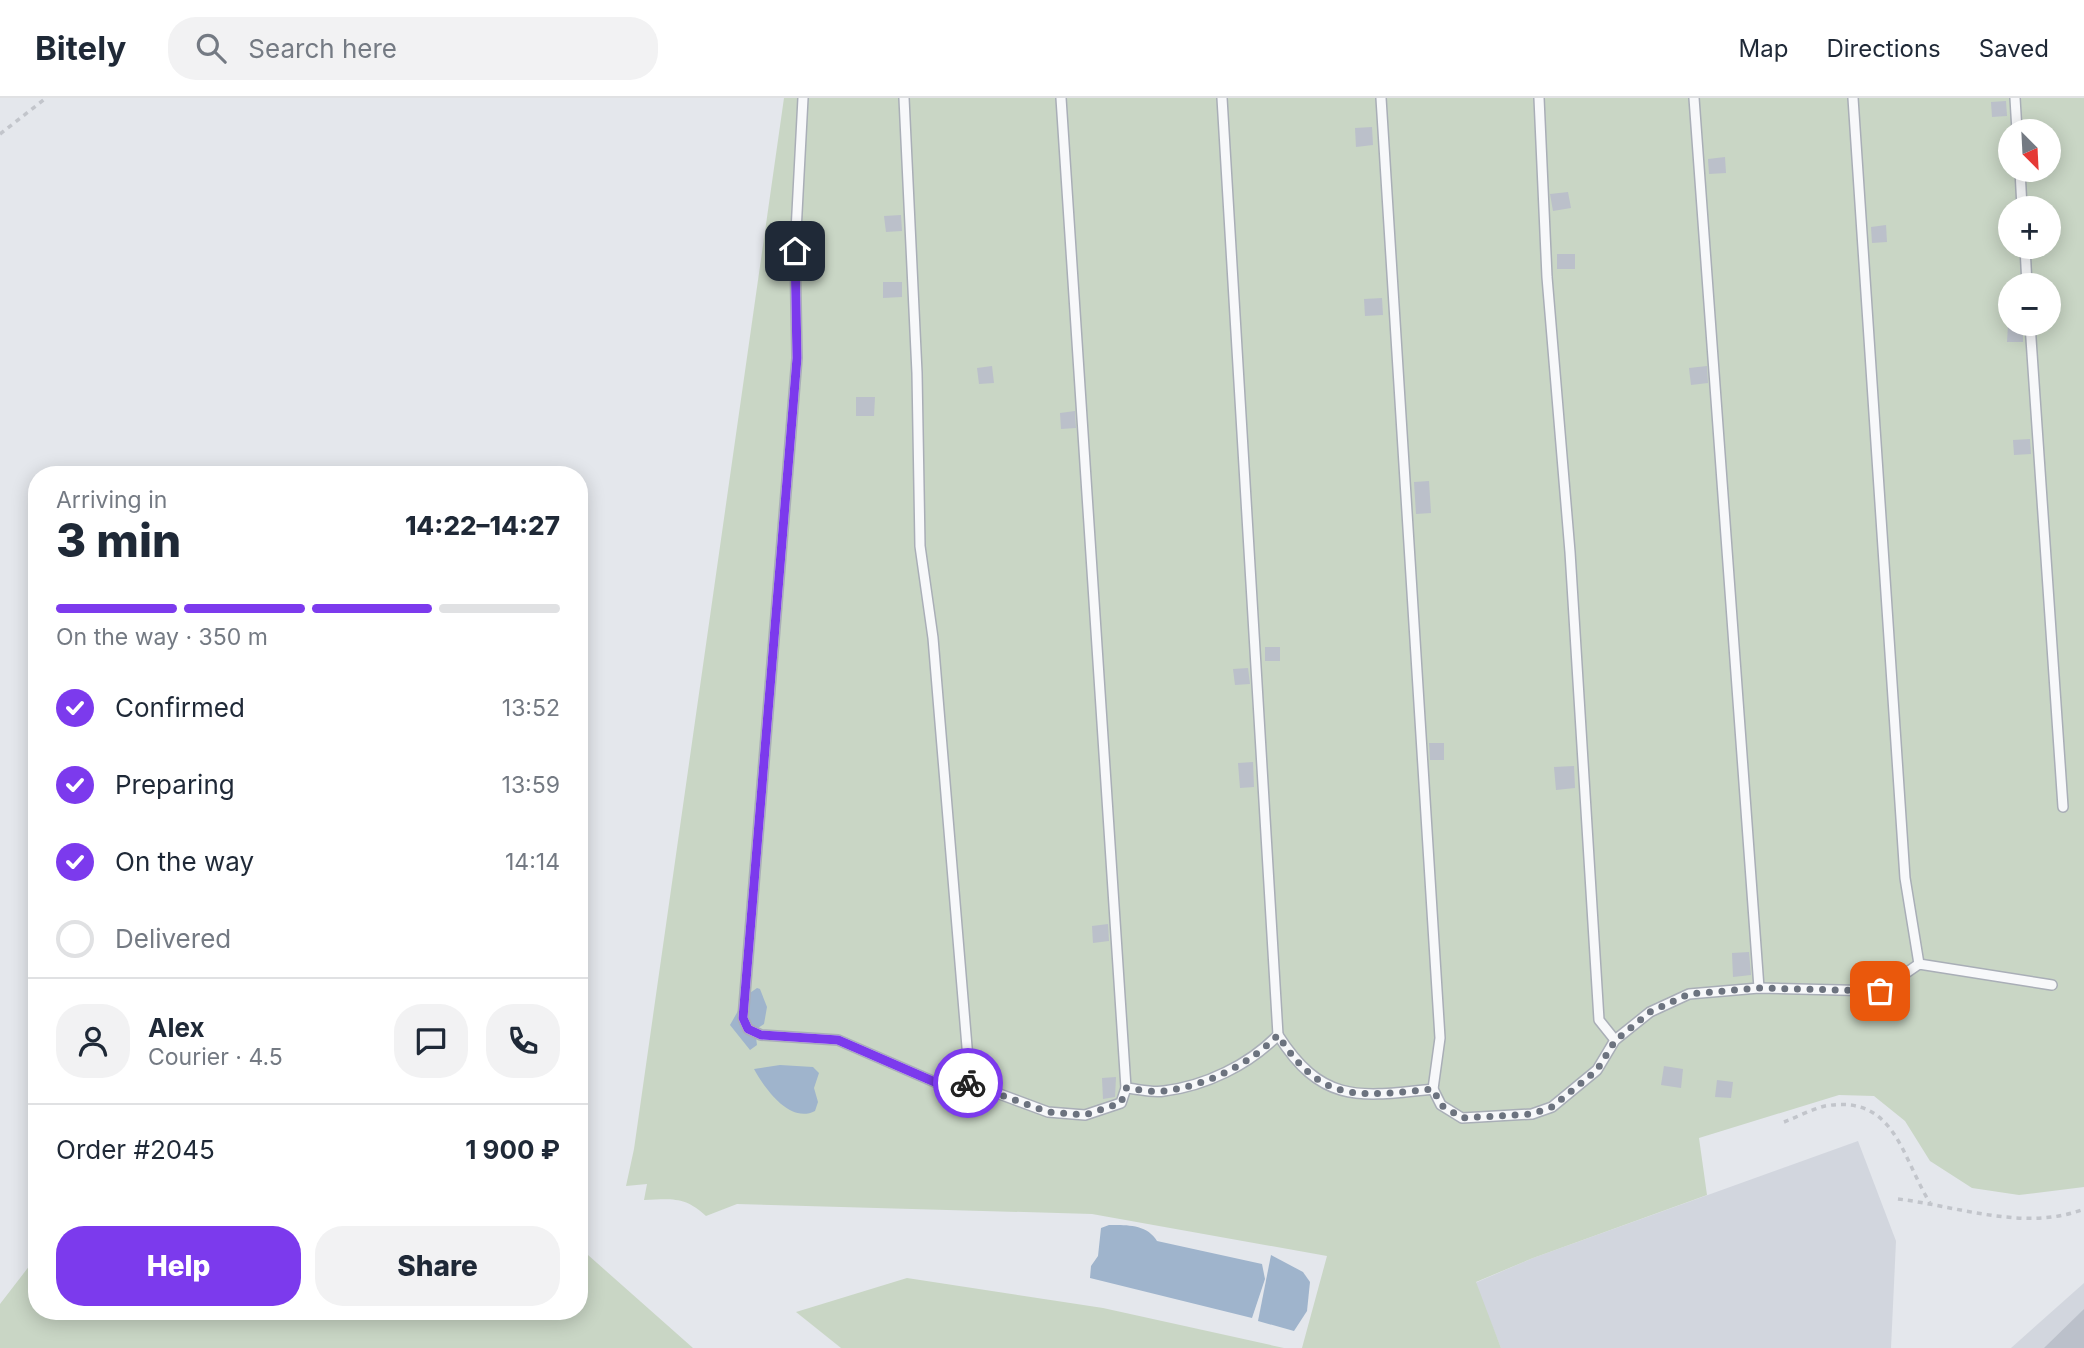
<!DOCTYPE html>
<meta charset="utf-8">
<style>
:root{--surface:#fff;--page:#f2f2f3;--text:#1f2937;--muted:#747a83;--line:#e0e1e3;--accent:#7c3aed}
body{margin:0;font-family:Inter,sans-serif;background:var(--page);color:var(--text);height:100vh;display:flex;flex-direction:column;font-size:26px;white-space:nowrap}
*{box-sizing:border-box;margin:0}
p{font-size:23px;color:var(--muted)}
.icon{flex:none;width:38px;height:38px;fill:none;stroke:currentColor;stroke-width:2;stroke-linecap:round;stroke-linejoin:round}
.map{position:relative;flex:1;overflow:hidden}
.side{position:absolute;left:28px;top:368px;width:560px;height:854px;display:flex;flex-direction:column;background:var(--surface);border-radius:28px;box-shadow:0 4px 18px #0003}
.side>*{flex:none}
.needle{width:46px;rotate:156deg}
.buttons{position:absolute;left:1998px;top:21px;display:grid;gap:14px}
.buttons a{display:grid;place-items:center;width:63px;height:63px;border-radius:50%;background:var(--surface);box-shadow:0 4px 18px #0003;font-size:35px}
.pin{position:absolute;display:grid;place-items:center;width:60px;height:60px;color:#fff;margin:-30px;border-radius:14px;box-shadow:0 4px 10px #0006}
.courier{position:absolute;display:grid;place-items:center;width:70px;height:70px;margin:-35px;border:5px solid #7c3aed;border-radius:50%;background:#fff;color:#222;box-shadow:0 2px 9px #0007}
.head em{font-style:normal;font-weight:800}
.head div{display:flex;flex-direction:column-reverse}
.head{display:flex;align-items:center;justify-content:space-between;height:119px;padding:0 28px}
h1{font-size:46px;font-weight:800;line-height:52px}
.bar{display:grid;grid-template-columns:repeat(4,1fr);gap:10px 7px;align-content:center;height:84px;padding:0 28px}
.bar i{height:9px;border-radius:5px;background:var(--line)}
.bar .selected{background:var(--accent)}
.bar p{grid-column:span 4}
.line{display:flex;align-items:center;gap:18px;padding:0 28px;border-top:2px solid var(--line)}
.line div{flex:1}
.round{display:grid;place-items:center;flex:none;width:74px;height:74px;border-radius:28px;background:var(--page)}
ol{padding:0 28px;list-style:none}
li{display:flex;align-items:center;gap:21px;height:77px}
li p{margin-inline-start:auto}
li .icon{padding:7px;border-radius:50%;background:var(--accent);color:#fff;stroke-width:4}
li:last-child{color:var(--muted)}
li i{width:38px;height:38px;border:4px solid var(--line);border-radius:50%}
.primary-button{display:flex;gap:14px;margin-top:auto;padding:14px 28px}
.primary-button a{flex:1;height:80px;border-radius:28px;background:var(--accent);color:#fff;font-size:28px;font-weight:800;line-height:80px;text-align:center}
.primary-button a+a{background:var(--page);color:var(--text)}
header{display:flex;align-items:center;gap:42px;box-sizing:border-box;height:98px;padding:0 35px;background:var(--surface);border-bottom:2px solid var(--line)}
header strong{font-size:33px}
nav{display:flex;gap:38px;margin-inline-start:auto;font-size:24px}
.search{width:490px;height:63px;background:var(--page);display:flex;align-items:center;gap:18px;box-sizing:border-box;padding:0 24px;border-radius:28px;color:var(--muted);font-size:26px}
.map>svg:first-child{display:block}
</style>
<header>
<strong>Bitely</strong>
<div class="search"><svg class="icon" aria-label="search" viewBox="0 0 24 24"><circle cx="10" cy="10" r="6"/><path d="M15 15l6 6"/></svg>Search here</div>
<nav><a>Map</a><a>Directions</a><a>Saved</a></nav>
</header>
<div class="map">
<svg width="2084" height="1250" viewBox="0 0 2084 1250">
<rect width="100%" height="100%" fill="#e4e7ec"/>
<g fill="#d2d6de">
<path d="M1858,1043L1896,1143L1891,1250H1501L1475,1185L1533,1160Z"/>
<path d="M2084,1185V1250H2011Z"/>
</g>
<g fill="#c9d6c5" fill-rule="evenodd">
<path d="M784,0H2084V1089L2019,1097L1972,1090L1930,1063L1905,1023L1874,998L1839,997L1699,1040L1707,1097L1533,1160L1476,1184L1501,1250H1302L1327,1158L1092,1116L737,1106L706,1118C685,1098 671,1101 644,1102L647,1086L626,1088L634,1051ZM2011,33H2049V72H2011ZM2011,110H2049V149H2011ZM2011,187H2049V226H2011Z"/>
<path d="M579,1149L693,1250H0V1206L37,1158V1213H579Z"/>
<path d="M907,1180L1103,1210L1284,1250H841L796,1214Z"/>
</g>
<g fill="#9fb4cc">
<path d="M757,890L760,891L767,909L764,926L755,932L757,947L750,952L730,927L747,897Z"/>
<path d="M780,967L813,969L819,975L814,990L818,1004L815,1013C790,1026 765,991 754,971Z"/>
<path d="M1109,1127C1126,1127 1147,1126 1157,1143L1262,1166L1265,1181L1252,1220L1090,1180L1091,1168L1098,1158L1101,1130Z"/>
<path d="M1271,1157L1303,1174L1310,1184L1307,1213L1294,1233L1258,1223Z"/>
</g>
<g fill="#bbc0ca">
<path d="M2006,3L2007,18L1992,19L1991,4Z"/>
<path d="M1372,29L1373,47L1356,49L1355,30Z"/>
<path d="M1725,59L1726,75L1709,76L1708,61Z"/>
<path d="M1568,94L1571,110L1553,113L1550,96Z"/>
<path d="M901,117L902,133L886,134L884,118Z"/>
<path d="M1886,127L1887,144L1872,145L1871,129Z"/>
<rect x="1557" y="156" width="18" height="15"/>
<path d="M883,184H902V199L883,200Z"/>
<path d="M1382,200L1383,217L1365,218L1364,201Z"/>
<path d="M2008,227L2023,228V244H2007Z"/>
<path d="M992,268L994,285L979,286L977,270Z"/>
<path d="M1707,268L1708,285L1691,287L1689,270Z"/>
<path d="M856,299H875L874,318H856Z"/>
<path d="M1075,313L1076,330L1061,331L1060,315Z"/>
<path d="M2030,341L2031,356L2014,357L2013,342Z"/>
<path d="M1429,383L1431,415L1416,416L1414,384Z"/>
<rect x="1265" y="549" width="15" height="14"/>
<path d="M1248,570L1250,586L1235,587L1233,571Z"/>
<path d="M1429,645H1444V662H1430Z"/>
<path d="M1253,664L1254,689L1240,690L1238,665Z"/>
<path d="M1574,668L1575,690L1556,692L1554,669Z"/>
<path d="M1108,826L1109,843L1093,845L1092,828Z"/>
<path d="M1749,854L1751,877L1733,879L1732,855Z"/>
<path d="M1664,968L1683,971L1681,990L1661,987Z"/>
<path d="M1116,979L1115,999L1103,1001L1102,980Z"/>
<path d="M1717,982L1733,984L1731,1000L1715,999Z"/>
<path d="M2084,1211V1250H2044Z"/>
</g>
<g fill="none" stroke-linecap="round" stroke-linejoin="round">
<defs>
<g id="service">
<path d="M803,0L795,153L797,260L743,920L748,931L761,937L838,942L937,985H970"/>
<path d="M904,0L917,275L920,448L933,540L970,985L1048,1014L1085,1017L1121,1005L1126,990C1138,991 1152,995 1164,993C1205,988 1249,967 1278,937C1322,1006 1359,999 1433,991L1441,1007L1462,1020L1532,1016L1552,1009L1597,972L1615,942L1650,914L1689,896L1759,890L1880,893L1919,866L2052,887"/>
<path d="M1061,0L1126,990"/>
<path d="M1222,0L1278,937"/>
<path d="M1381,0L1440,940L1433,991"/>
<path d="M1539,0L1547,179L1570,454L1599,922L1615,942"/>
<path d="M1694,0L1759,890"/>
<path d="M1853,0L1905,780L1919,866"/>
<path d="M2015,0L2017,33"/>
<path d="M2020,72L2022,110"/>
<path d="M2025,149L2027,187"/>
<path d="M2030,226L2063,709"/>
</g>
</defs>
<use href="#service" stroke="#a9aeb7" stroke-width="12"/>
<g stroke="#c2c5cb" stroke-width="3.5" stroke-dasharray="5 5" stroke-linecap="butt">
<path d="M0,36L46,0"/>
<path d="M1784,1024C1797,1019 1812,1011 1825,1008C1895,996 1901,1058 1930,1105"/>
<path d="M1898,1101C1957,1108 2025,1134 2084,1111"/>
</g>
<use href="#service" stroke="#f7f8fa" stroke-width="9"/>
</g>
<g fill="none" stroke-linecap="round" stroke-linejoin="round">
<path stroke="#6c737f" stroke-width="7" stroke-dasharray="0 12.6" d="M968,985L1048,1014L1085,1017L1121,1005L1126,990C1138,991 1152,995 1164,993C1205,988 1249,967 1278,937C1322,1007 1359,998 1433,991L1441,1007L1462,1020L1532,1016L1552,1009L1597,972L1615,943L1650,914L1689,896L1759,890L1880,893"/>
<path stroke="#7c3aed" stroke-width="9" d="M795,153L797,260L743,920L748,931L761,937L838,942L937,985H968"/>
</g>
</svg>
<div class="buttons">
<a><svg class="needle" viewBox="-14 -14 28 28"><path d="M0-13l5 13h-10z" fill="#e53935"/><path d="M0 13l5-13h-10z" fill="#747a83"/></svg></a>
<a>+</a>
<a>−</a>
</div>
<div class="pin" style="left:1880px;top:893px;background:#ea580c"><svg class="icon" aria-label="bag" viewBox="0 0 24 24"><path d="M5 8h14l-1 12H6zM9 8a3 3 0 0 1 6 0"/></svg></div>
<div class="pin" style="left:795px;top:153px;background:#1f2937"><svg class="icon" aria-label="home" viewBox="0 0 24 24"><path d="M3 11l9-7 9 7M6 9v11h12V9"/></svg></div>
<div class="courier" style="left:968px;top:985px"><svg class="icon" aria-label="bike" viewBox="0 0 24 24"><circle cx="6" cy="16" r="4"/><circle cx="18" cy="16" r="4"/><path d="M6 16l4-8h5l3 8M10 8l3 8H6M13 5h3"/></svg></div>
<section class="side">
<div class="head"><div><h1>3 min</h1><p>Arriving in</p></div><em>14:22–14:27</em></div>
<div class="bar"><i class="selected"></i><i class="selected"></i><i class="selected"></i><i></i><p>On the way · 350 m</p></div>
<ol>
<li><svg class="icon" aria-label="check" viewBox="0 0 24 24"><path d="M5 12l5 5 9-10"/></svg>Confirmed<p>13:52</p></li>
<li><svg class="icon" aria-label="check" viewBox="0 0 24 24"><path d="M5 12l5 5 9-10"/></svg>Preparing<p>13:59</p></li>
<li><svg class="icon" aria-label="check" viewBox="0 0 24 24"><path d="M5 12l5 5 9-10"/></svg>On the way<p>14:14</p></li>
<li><i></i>Delivered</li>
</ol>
<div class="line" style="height:126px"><a class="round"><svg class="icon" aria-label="person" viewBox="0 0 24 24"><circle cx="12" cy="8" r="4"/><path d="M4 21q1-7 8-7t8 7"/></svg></a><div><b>Alex</b><p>Courier · 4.5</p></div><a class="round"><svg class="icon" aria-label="chat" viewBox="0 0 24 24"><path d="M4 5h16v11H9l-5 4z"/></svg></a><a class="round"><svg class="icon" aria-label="phone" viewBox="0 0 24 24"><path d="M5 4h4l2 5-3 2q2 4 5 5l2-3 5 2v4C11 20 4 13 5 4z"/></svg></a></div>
<div class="line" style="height:91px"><div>Order #2045</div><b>1 900 ₽</b></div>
<div class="primary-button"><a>Help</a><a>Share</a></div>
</section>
</div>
